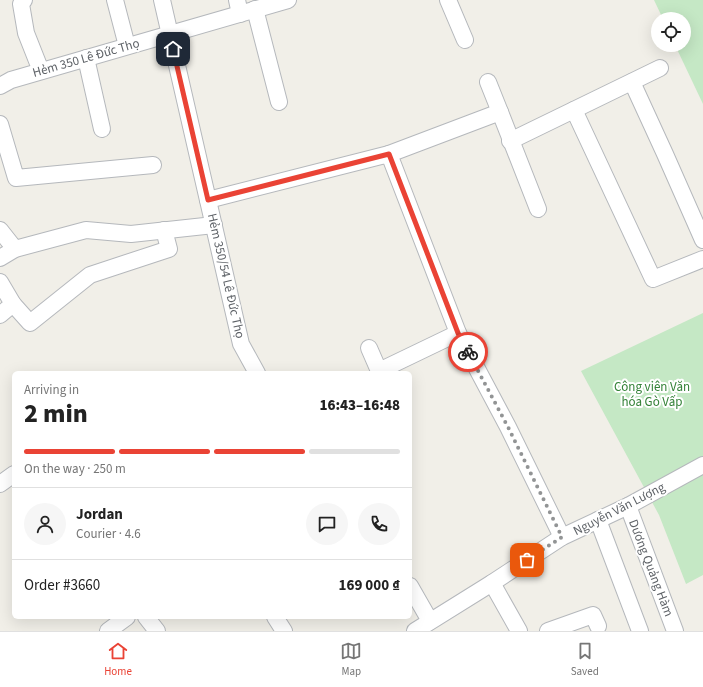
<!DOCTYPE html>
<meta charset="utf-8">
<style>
:root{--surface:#fff;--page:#f6f6f6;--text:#222;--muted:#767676;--line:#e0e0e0;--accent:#ea4335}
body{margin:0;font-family:"Source Sans 3",sans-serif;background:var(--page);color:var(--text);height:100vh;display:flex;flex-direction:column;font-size:15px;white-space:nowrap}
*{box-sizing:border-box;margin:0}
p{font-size:13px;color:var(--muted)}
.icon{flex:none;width:22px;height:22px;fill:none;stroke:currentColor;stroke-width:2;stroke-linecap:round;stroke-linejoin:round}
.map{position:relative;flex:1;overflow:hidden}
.side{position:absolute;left:12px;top:371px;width:400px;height:248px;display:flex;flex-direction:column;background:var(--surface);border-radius:6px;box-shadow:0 4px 16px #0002}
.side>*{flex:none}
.buttons{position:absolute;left:651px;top:12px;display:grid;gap:8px}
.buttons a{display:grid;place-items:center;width:40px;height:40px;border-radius:50%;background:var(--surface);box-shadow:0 4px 16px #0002;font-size:20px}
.pin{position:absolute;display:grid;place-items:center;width:34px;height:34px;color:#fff;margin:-17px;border-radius:8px;box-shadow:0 2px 6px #0006}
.courier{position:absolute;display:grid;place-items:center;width:40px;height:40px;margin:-20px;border:3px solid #ea4335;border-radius:50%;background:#fff;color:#222;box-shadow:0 1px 5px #0007}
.head em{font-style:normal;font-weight:800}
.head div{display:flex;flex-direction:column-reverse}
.head{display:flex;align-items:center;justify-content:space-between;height:68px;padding:0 12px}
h1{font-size:26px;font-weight:800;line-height:30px}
.bar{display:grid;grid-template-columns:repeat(4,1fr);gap:6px 4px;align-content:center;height:48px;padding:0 12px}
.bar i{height:5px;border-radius:3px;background:var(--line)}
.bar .selected{background:var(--accent)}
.bar p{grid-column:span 4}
.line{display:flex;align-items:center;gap:10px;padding:0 12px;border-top:1px solid var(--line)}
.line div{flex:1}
.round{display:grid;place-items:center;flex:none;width:42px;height:42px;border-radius:21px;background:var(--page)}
.tab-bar{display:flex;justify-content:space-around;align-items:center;height:56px;border-top:1px solid var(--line);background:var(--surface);font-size:11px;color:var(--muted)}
.tab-bar a{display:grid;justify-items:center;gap:2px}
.tab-bar .selected{color:var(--accent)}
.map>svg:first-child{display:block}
</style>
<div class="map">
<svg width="703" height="631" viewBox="0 0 703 631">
<rect width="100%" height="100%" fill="#f1efe8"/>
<g fill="#c5e8c5">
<path d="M654,0H703V104L675,45H684V19H663Z"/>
<path d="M703,313V575L686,584L659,515L581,371Z"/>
</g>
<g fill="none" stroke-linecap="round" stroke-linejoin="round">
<defs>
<g id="minor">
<path d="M24,0L21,4L26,33L41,71"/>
<path d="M115,0L127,46"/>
<path d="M162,0L241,344L257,373"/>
<path d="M237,0L240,14"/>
<path d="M448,0L465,40"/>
<path d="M255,9L279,102"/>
<path d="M86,58L102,129"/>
<path d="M488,82L500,112"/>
<path d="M632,82L665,154L703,240"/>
<path d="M0,86L11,80L288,0"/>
<path d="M574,110L653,279L703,259"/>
<path d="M0,124L16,178L153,165"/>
<path d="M510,141L660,68"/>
<path d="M389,154L500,112L538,209"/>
<path d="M208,200L389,154L458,333L508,427L562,537"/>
<path d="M0,230L15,249"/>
<path d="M0,258L15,249L86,230L131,234L214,225"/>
<path d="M0,282L13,304L30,323L90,275L169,249L164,230"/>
<path d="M0,315L13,304"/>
<path d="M369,348L379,371L458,333"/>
<path d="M0,484L14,474"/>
<path d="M628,506L675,631"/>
<path d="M598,520L640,631"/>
<path d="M492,583L519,631"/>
<path d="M410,586L430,621"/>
<path d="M146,617L157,631"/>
<path d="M275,617L284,631"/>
<path d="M108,631L127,617"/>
<path d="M415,631L492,583L562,537L628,506L703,465"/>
<path d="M548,631L593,615L598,626"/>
</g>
</defs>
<use href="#minor" stroke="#b5b8bc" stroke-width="18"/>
<use href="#minor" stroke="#fff" stroke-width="16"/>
</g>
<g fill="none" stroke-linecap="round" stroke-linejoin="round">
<path stroke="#929495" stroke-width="4" stroke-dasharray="0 7.2" d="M468,352L508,427L562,537L527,560"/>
<path stroke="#ea4335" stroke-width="5" d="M173,49L208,200L389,154L458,333L468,352"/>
</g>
<g text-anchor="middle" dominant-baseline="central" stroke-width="4" stroke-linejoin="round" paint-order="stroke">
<g font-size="13" fill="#5f6368" stroke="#fff">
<text transform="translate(86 58) rotate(-16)">Hẻm 350 Lê Đức Thọ</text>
<text transform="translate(226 276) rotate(77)">Hẻm 350/54 Lê Đức Thọ</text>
<text transform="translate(619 509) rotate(-27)">Nguyễn Văn Lượng</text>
<text transform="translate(651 568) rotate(69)">Dương Quảng Hàm</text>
</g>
<g font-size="13" fill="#348238" stroke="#fff">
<text x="652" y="387">Công viên Văn<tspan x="652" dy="15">hóa Gò Vấp</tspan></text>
</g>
</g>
</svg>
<div class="buttons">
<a><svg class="icon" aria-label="locate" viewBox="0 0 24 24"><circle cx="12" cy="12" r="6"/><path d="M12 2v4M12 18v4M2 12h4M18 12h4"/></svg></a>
</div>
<div class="pin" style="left:527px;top:560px;background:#ea580c"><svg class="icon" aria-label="bag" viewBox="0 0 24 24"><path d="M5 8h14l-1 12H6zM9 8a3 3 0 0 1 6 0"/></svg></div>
<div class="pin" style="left:173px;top:49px;background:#1f2937"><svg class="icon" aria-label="home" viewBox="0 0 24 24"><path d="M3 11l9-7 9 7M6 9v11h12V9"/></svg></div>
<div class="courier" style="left:468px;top:352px"><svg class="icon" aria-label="bike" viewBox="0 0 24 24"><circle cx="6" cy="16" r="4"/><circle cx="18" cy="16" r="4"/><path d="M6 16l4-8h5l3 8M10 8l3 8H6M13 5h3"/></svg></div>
<section class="side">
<div class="head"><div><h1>2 min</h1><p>Arriving in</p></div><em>16:43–16:48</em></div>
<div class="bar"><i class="selected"></i><i class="selected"></i><i class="selected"></i><i></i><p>On the way · 250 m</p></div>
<div class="line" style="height:72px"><a class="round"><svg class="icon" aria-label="person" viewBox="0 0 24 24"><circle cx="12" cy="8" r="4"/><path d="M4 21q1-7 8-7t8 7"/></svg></a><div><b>Jordan</b><p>Courier · 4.6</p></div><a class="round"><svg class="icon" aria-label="chat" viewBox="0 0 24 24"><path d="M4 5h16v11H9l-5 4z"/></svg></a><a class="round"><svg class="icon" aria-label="phone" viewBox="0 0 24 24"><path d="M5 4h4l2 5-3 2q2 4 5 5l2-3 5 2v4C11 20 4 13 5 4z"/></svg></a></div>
<div class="line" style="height:52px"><div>Order #3660</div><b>169 000 ₫</b></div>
</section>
</div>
<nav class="tab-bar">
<a class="selected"><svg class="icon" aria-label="home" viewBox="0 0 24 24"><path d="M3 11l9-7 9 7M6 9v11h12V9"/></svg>Home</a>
<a><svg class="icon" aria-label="map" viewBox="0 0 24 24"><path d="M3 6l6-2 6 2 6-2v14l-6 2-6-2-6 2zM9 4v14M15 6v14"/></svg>Map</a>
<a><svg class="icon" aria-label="saved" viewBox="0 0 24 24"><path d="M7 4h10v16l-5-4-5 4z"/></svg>Saved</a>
</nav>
